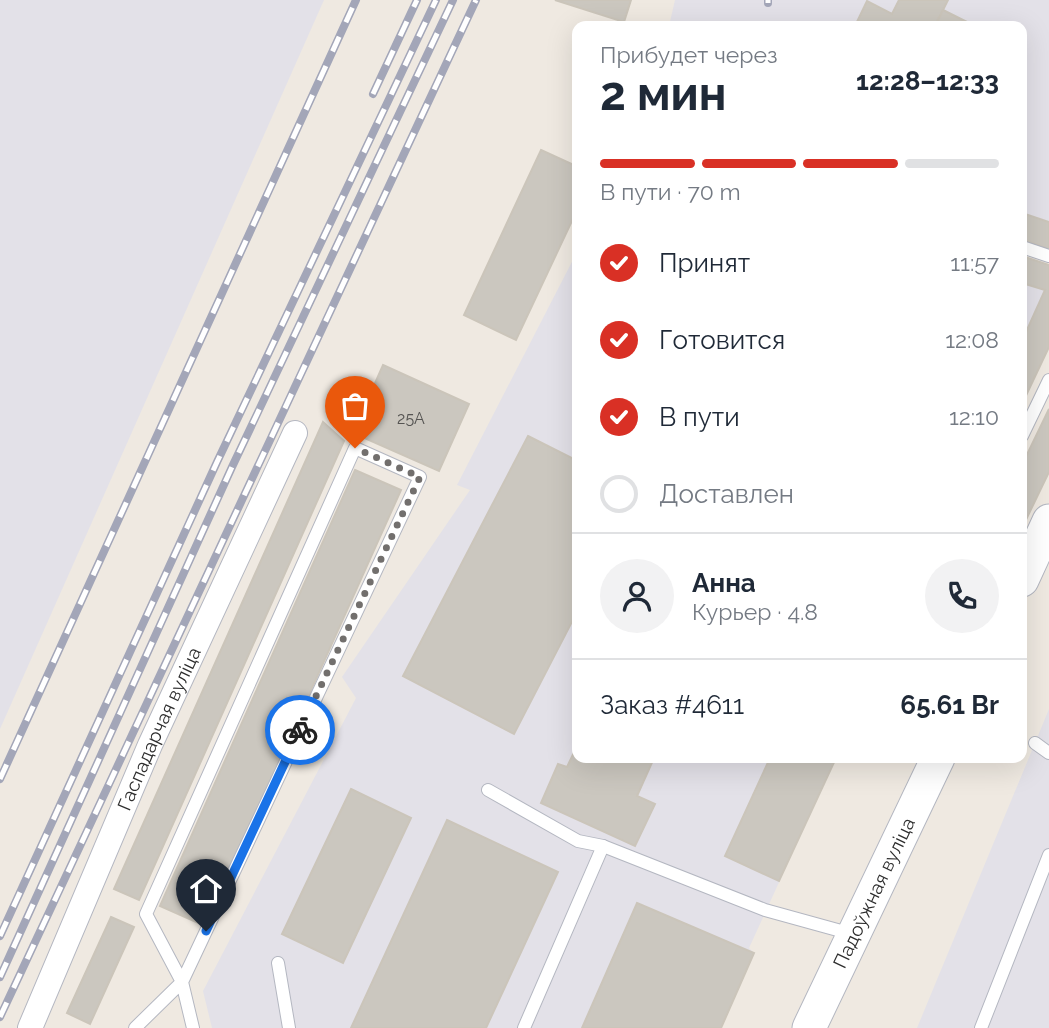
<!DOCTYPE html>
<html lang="ru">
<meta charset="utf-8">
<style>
:root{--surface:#fff;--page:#f2f2f3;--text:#1f2937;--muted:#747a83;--line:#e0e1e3;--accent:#d93025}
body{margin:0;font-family:Raleway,sans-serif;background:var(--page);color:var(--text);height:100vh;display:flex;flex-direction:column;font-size:26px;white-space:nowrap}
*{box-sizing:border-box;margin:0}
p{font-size:23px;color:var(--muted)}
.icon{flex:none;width:38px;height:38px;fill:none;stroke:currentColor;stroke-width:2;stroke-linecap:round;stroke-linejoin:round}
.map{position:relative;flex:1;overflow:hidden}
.drawer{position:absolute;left:572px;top:21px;width:455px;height:742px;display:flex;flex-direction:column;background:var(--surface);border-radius:14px;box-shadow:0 7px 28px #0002}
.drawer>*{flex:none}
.pin{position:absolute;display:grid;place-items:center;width:60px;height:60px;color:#fff;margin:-72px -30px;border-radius:50% 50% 50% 0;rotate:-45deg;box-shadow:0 0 7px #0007}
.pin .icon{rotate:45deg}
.courier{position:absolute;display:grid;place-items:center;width:70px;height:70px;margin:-35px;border:5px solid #1a73e8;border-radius:50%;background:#fff;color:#222;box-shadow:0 2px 9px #0007}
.summary em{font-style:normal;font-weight:700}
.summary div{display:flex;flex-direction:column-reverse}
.summary{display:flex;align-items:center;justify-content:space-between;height:119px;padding:0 28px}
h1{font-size:46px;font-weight:700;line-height:52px}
.bar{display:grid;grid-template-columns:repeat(4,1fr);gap:10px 7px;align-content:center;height:84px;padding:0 28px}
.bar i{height:9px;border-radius:5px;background:var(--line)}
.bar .selected{background:var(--accent)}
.bar p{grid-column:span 4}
.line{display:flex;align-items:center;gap:18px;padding:0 28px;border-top:2px solid var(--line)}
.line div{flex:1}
.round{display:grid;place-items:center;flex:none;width:74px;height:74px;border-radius:37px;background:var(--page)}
ol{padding:0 28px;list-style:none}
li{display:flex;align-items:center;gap:21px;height:77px}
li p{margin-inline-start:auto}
li .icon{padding:7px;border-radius:50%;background:var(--accent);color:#fff;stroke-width:4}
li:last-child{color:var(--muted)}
li i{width:38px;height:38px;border:4px solid var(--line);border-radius:50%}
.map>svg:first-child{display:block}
</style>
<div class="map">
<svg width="1049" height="1028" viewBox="0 0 1049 1028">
<rect width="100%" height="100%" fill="#efe9e1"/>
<g fill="#e3e1e8">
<path d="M0,0H324L0,729Z"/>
<path d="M675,0H1049V222L1022,213V26H669Z"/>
<path d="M577,252L578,758H836L749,948L754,953L721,1028H212L203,991L356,698L342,677L470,490L457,485Z"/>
<path d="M1022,283L1045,290L1022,341Z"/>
<path d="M1049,709V1028H917L1035,743Z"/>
</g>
<g fill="#cbc7bf" stroke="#cbc5ba" stroke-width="2">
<path d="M555,0H631L624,22Z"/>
<path d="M899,0H948L935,26H855L867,1L892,14Z"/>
<path d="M943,10L975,26H935Z"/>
<path d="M541,150L578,167V208L516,340L464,315Z"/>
<path d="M1022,213L1049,222V249L1022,239Z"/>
<path d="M1022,256L1049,265V347L1022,404V341L1045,290L1022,283Z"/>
<path d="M383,365L469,404L439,471L353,433Z"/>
<path d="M1049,409V472L1022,528V465Z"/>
<path d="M323,422L344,441L139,900L114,889Z"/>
<path d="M528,436L578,461V610L514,734L403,676Z"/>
<path d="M355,470L401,490L205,926L160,906Z"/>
<path d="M578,744V758H654L637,796L655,804L635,846L541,803L558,764L567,767Z"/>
<path d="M770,758H836L779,881L725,856Z"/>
<path d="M351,789L411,818L343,963L282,934Z"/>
<path d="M447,820L558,872L486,1028H351Z"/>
<path d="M637,903L754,953L721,1028H582Z"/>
<path d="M111,917L134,927L90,1024L67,1013Z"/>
</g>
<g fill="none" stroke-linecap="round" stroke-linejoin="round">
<defs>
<g id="service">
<path d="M1022,247L1049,256"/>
<path d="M1022,436L1049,380"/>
<path d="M1035,743L1049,753"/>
<path d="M488,790L578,841L603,846L765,910L852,934"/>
<path d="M278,963L289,1028"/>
<path d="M135,1028L182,982L420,477L355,448L146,914L182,982L193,1028"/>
<path d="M524,1028L603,846"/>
<path d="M981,1028L1049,855"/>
</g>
<g id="minor">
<path id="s1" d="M30,1028L150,745L295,433"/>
</g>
<g id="secondary">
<path d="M1022,580L1049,521"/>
<path id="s2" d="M809,1028L938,758"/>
</g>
</defs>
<use href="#service" stroke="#b4b7c1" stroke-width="14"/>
<use href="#minor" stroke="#b4b7c1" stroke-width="26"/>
<use href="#secondary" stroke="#b4b7c1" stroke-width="35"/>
<use href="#service" stroke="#fff" stroke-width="12"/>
<use href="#minor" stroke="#fff" stroke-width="24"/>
<use href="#secondary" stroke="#fff" stroke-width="33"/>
<defs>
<g id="rail">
<path d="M768,0V3"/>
<path d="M373,94L417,0"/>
<path d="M0,779L356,0"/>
<path d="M0,936L217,462L436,0"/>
<path d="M0,977L232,467L453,0"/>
<path d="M0,1017L476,0"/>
</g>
</defs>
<use href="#rail" stroke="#a3a6b8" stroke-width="8"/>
<use href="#rail" stroke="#fff" stroke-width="5" stroke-dasharray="16" stroke-linecap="butt"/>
</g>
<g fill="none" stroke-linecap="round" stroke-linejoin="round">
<path stroke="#726f6d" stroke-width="7" stroke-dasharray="0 12.6" d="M300,730L420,477L355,448"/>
<path stroke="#1a73e8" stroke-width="9" d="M206,931L300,730"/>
</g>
<g text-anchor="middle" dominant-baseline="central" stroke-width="5" stroke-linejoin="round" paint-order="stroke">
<g font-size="16" fill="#555452">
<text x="411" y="418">25А</text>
</g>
<g font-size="19" fill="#2e2e2e" stroke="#fff">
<text stroke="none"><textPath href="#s1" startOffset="326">Гаспадарчая вуліца</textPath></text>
<text stroke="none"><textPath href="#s2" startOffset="150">Падоўжная вуліца</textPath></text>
</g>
</g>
</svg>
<div class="pin" style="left:355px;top:448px;background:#ea580c"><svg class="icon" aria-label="bag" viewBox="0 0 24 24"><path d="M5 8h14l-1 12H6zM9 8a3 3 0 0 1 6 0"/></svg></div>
<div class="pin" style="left:206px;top:931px;background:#1f2937"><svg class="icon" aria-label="home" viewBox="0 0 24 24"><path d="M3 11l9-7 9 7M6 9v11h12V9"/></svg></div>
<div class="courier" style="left:300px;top:730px"><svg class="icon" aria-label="bike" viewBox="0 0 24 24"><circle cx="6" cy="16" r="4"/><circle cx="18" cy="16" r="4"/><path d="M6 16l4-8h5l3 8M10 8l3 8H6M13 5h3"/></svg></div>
<section class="drawer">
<div class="summary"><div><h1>2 мин</h1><p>Прибудет через</p></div><em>12:28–12:33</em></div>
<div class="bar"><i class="selected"></i><i class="selected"></i><i class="selected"></i><i></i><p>В пути · 70 m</p></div>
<ol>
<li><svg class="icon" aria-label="check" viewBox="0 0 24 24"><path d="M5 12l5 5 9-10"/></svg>Принят<p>11:57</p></li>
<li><svg class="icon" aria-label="check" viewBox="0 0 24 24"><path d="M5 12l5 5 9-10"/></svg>Готовится<p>12:08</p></li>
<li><svg class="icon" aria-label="check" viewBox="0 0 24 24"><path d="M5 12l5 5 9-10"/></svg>В пути<p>12:10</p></li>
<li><i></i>Доставлен</li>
</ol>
<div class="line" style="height:126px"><a class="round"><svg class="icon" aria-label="person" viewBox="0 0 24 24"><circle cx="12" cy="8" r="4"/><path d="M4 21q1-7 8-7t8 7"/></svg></a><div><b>Анна</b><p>Курьер · 4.8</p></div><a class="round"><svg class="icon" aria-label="phone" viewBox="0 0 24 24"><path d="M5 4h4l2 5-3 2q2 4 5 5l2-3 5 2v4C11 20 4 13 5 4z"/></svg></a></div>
<div class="line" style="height:91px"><div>Заказ #4611</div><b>65.61 Br</b></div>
</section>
</div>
